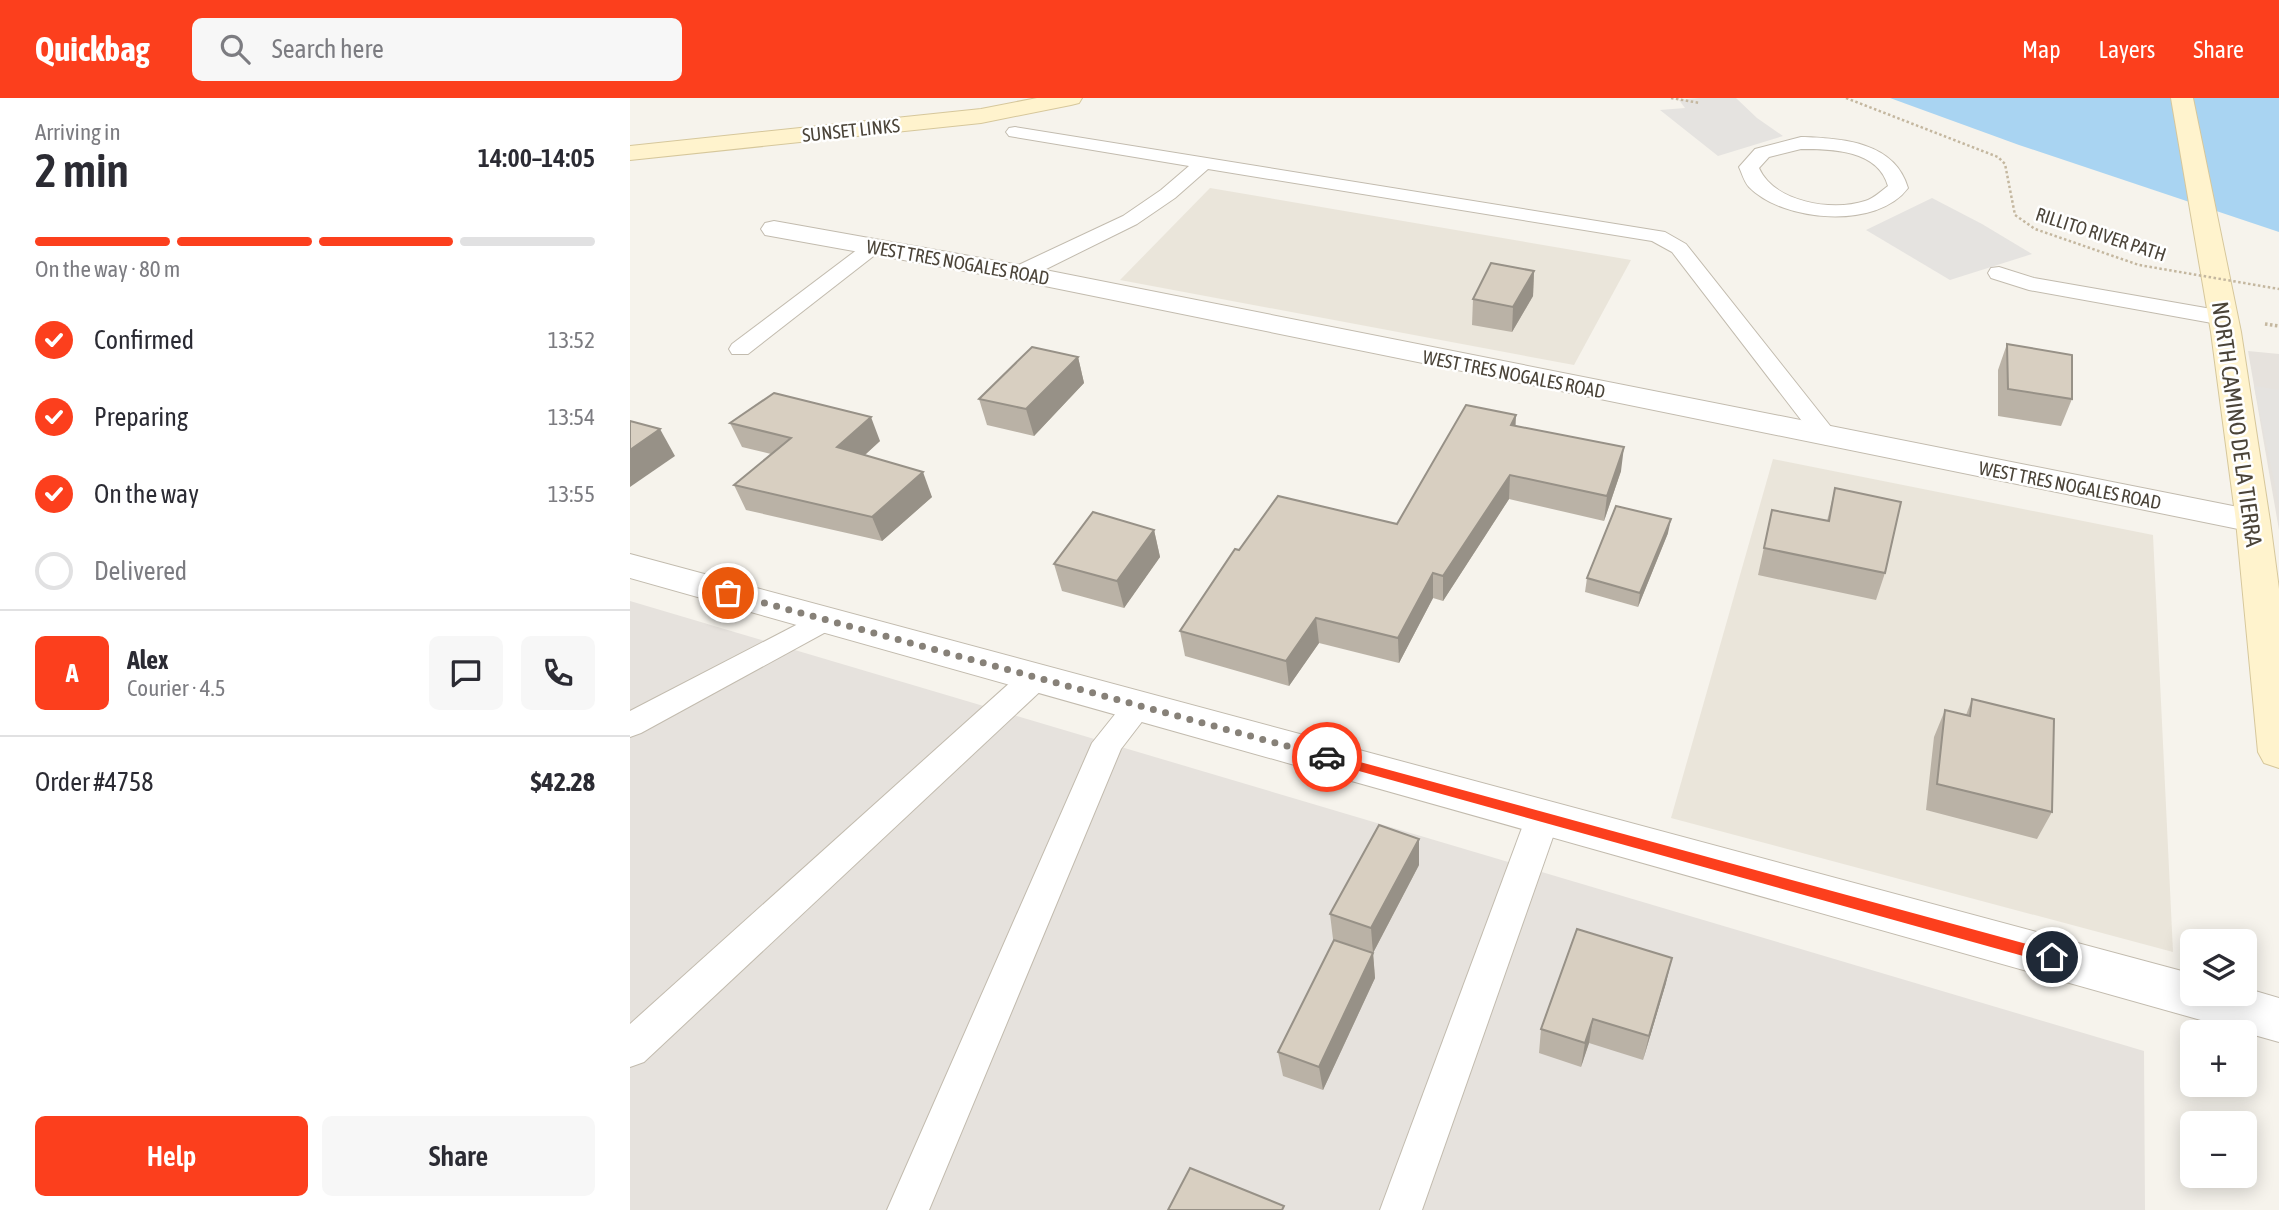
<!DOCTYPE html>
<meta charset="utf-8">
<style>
:root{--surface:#fff;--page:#f7f7f7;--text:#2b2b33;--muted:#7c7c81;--line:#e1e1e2;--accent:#fc3f1d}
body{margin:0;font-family:"Asap Condensed",sans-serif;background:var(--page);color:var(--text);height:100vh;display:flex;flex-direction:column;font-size:26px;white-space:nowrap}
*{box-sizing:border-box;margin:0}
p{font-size:23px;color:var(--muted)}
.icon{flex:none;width:38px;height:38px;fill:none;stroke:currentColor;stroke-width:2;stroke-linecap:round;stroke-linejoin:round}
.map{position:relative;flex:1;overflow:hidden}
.drawer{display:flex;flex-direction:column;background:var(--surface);width:630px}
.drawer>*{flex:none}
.tools{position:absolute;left:1550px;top:831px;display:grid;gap:14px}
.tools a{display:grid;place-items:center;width:77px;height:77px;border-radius:10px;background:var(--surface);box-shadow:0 4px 18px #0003;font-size:35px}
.pin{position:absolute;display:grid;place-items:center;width:60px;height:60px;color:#fff;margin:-30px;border:4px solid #fff;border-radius:50%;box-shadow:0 2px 7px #0007}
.courier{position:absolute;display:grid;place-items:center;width:70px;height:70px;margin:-35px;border:5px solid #fc3f1d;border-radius:50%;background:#fff;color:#222;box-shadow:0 2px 9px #0007}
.head em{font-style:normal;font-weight:600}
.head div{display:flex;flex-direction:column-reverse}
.head{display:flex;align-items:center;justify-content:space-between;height:119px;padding:0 35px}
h1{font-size:46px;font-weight:600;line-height:52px}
.bar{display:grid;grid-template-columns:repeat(4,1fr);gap:10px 7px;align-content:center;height:84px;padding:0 35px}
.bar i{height:9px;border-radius:5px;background:var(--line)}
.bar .current{background:var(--accent)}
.bar p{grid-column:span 4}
.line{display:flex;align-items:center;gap:18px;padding:0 35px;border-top:2px solid var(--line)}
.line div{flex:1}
.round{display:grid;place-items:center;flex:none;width:74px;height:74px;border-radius:10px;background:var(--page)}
ol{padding:0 35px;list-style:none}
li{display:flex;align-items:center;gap:21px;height:77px}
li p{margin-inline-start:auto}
li .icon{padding:7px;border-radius:50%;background:var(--accent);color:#fff;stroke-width:4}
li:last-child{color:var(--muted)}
li i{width:38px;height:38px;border:4px solid var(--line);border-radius:50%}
.action{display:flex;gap:14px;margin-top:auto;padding:14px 35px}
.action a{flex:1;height:80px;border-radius:10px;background:var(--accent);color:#fff;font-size:28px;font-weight:600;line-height:80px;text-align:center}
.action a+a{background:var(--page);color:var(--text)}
header{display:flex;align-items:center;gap:42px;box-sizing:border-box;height:98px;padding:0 35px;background:var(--accent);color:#fff}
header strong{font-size:33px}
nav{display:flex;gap:38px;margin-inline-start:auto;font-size:24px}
.search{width:490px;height:63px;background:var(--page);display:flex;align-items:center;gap:18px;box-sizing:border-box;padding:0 24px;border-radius:10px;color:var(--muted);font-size:26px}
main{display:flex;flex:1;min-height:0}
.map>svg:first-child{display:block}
</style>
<header>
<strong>Quickbag</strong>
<div class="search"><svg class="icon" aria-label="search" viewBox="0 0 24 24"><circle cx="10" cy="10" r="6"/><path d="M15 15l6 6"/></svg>Search here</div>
<nav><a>Map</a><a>Layers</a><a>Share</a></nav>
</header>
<main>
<section class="drawer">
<div class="head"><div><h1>2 min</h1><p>Arriving in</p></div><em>14:00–14:05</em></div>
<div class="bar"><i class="current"></i><i class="current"></i><i class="current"></i><i></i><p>On the way · 80 m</p></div>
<ol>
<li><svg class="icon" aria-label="check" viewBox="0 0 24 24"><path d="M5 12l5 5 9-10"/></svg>Confirmed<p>13:52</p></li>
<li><svg class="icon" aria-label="check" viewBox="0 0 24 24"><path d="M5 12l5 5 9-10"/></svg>Preparing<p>13:54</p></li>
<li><svg class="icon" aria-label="check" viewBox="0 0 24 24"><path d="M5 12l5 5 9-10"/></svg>On the way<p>13:55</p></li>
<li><i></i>Delivered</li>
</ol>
<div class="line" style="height:126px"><b class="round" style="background:var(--accent);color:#fff">A</b><div><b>Alex</b><p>Courier · 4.5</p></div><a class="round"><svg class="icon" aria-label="chat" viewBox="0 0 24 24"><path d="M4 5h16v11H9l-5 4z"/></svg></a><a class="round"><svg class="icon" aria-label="phone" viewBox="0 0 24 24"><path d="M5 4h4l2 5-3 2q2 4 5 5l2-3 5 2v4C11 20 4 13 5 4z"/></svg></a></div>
<div class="line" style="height:91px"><div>Order #4758</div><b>$42.28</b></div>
<div class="action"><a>Help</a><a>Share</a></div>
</section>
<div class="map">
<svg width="1649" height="1112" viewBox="0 0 1649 1112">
<rect width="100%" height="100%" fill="#f6f3ec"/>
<g fill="#eae5da">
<path d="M580,90L1001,162L944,267L490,182Z"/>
<path d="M1143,361L1523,437L1543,854L1041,720Z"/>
</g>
<g fill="#e6e2dd">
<path d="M1618,253L1649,256V432Z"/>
<path d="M0,503L1514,953L1515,1112H0Z"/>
</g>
<g fill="#e5e3e0">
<path d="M1069,0H1106L1127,20L1153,38L1088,58L1030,12L1055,10L1049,2Z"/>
<path d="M1302,100L1352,126L1402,156L1320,182L1236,132Z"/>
<path d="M1624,288L1649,292V407Z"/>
</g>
<path fill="#a9d4f2" d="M1260,0H1649V134L1389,47Z"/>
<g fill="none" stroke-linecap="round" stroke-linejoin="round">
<defs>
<g id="lane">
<path d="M385,29L1035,134L1056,146L1209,339L1206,344L1197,347L1188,344L1042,154L1022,143L578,71L545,100L507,126L398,180H382L379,175L382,170L493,118L531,92L559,68L379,38L376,34L379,30Z"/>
<path d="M1171,39C1212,40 1265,44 1278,90C1247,132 1153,124 1119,89C1114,84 1112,75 1109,69L1125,51ZM1171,51C1203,51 1248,52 1258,88C1251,93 1243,101 1235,103C1202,114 1144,104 1129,70L1139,59Z"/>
<path d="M243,143L250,145L253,149L250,153L118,256H102L99,251L102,246L236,145Z"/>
<path d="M1369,169L1404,180L1593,213L1601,215L1604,220L1601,225L1593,227L1399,192L1361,180L1358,175L1361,170Z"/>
<path d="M195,512L205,515L209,522L205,529L11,635L0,639V613Z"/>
<path d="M405,569L416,572L420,580L416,588L14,964L0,969V926L394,572Z"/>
<path d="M509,596L520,600L524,608L491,651L299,1112H257L462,645L498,600Z"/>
<path d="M913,706L925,709L930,719L792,1112H750L896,719L901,709Z"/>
</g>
<g id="street">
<path d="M144,123L390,167L1623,412L1635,415L1640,423L1635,431L1623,434L390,183L135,137L131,131L135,125Z"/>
<path d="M0,456L1563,876V896H1615V890L1649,900V944L0,480Z"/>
</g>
<g id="secondary">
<path d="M407,0H452L449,5L441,7L351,25L0,62V48L351,11Z"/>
<path d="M1541,0H1563L1611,234L1640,423L1649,491V670L1634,665L1628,654L1606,423L1581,234Z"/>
</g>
</defs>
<use href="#lane" stroke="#c2bbae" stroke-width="2"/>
<use href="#street" stroke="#c2bbae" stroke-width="2"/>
<use href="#secondary" stroke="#d6c79b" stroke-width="2"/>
<path stroke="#c4b79f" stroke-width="2.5" stroke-dasharray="2.5 2.5" stroke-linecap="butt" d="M1041,0L1070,5"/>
<path stroke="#c4b79f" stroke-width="3.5" stroke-dasharray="2.5 2.5" stroke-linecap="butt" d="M1635,226L1649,228"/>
<use href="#lane" fill="#fff" fill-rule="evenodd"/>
<use href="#street" fill="#fff" fill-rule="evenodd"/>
<use href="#secondary" fill="#fff3cd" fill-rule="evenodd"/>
<path stroke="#c4b79f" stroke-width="2.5" stroke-dasharray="2.5 2.5" stroke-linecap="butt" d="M1216,0L1368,59L1375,66L1385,117L1405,131L1509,167L1649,191"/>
</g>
<g fill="#bab2a6">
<path d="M904,173L903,198L882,234L842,227L843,201Z"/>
<path d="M1377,246L1442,301L1431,328L1368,318V272Z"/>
<path d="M448,259L454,285L404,338L357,327L349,301Z"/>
<path d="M100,325L250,343L235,357L302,399L252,443L116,412L104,387L141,356L112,349Z"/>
<path d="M885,328L991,373L974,423L879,401L813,503L803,500L769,565L689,545L659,588L555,558L550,533L609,452L767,426Z"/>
<path d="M1205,390L1255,475L1246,502L1128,477L1142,412L1197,423Z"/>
<path d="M524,432L530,459L494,510L432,493L424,466Z"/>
<path d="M1038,435L1008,509L955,494L957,480Z"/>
<path d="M1342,601L1422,714L1407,741L1296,712L1304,639L1315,612L1336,617Z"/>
<path d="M789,767L743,855L745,880L693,992L653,978L648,954L714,845L703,841L700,816Z"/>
<path d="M1036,885L1013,962L959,945L951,969L909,955L911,931Z"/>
</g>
<g fill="#979187">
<path d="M904,173L903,198L882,234L883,209Z"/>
<path d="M448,259L454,285L404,338L396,311Z"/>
<path d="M886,317L885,341L881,327Z"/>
<path d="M241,319L250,343L217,373L207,349Z"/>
<path d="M30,331L45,358L0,389V352Z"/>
<path d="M994,349L991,373L974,423L977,398Z"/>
<path d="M293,374L302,399L252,443L242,419Z"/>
<path d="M880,377L879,401L813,503V478Z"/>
<path d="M1041,421L1038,435L1008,509L1010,495Z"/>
<path d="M524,432L530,459L494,510L487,483Z"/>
<path d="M803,475V500L769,565L768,540Z"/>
<path d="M686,520L689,545L659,588L656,563Z"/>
<path d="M789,741V767L743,855L741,830Z"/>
<path d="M743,855L745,880L693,992L689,969Z"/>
<path d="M1042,860L1036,885L1013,962L1019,938Z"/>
<path d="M963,921L959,945L951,969L955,945Z"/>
</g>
<g fill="#d8cfc1" stroke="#979187" stroke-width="2">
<path d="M861,165L904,173L883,209L843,201Z"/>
<path d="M1377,246L1442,257V301L1378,291Z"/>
<path d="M402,249L448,259L396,311L349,301Z"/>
<path d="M144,295L241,319L207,349L293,374L242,419L104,387L161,340L100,325Z"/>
<path d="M836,307L886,317L881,327L994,349L977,398L880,377L813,478L803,475L768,540L686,520L656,563L550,533L605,451L609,452L648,398L767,426Z"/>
<path d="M0,323L30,331L0,352Z"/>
<path d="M1205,390L1271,404L1255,475L1134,450L1142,412L1199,423Z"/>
<path d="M986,408L1041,421L1010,495L957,480Z"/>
<path d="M463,414L524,432L487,483L424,466Z"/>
<path d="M1342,601L1424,621L1422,714L1307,686L1315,612L1340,618Z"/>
<path d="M749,727L789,741L741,830L700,816Z"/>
<path d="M947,831L1042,860L1019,938L963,921L955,945L911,931Z"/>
<path d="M704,842L743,855L689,969L648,954Z"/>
<path d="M560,1070L654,1108L652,1112H538Z"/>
</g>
<path fill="#fc3f1d" d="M697,655L1422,853L1429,859L1422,866L693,663V656Z"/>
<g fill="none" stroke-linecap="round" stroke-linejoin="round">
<path stroke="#878178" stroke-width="7" stroke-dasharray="0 12.6" d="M98,495L697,659"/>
</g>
<g text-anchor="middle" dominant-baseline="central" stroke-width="5" stroke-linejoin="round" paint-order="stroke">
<g font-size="19" fill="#4b4439" stroke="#fff">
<text transform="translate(221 32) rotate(-6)">SUNSET LINKS</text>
<text transform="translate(1471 136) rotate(18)">RILLITO RIVER PATH</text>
<text transform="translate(328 164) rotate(10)">WEST TRES NOGALES ROAD</text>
<text transform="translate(884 276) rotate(11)">WEST TRES NOGALES ROAD</text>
<text transform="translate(1440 387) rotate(11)">WEST TRES NOGALES ROAD</text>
</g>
<g font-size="23" fill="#4b4439" stroke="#fff">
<text transform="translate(1607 326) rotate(82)">NORTH CAMINO DE LA TIERRA</text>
</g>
</g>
</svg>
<div class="tools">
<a><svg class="icon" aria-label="layers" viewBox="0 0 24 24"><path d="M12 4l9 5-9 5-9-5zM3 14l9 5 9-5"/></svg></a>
<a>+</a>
<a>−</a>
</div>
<div class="pin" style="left:98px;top:495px;background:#ea580c"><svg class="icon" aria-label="bag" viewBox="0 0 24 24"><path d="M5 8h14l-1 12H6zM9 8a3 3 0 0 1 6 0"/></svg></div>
<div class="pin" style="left:1422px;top:859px;background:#1f2937"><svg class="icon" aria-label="home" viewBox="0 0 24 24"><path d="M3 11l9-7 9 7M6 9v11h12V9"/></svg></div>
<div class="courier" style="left:697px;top:659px"><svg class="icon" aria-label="car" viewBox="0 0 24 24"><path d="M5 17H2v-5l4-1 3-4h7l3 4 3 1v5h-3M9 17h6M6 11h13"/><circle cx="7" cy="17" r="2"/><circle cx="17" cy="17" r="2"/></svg></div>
</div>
</main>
